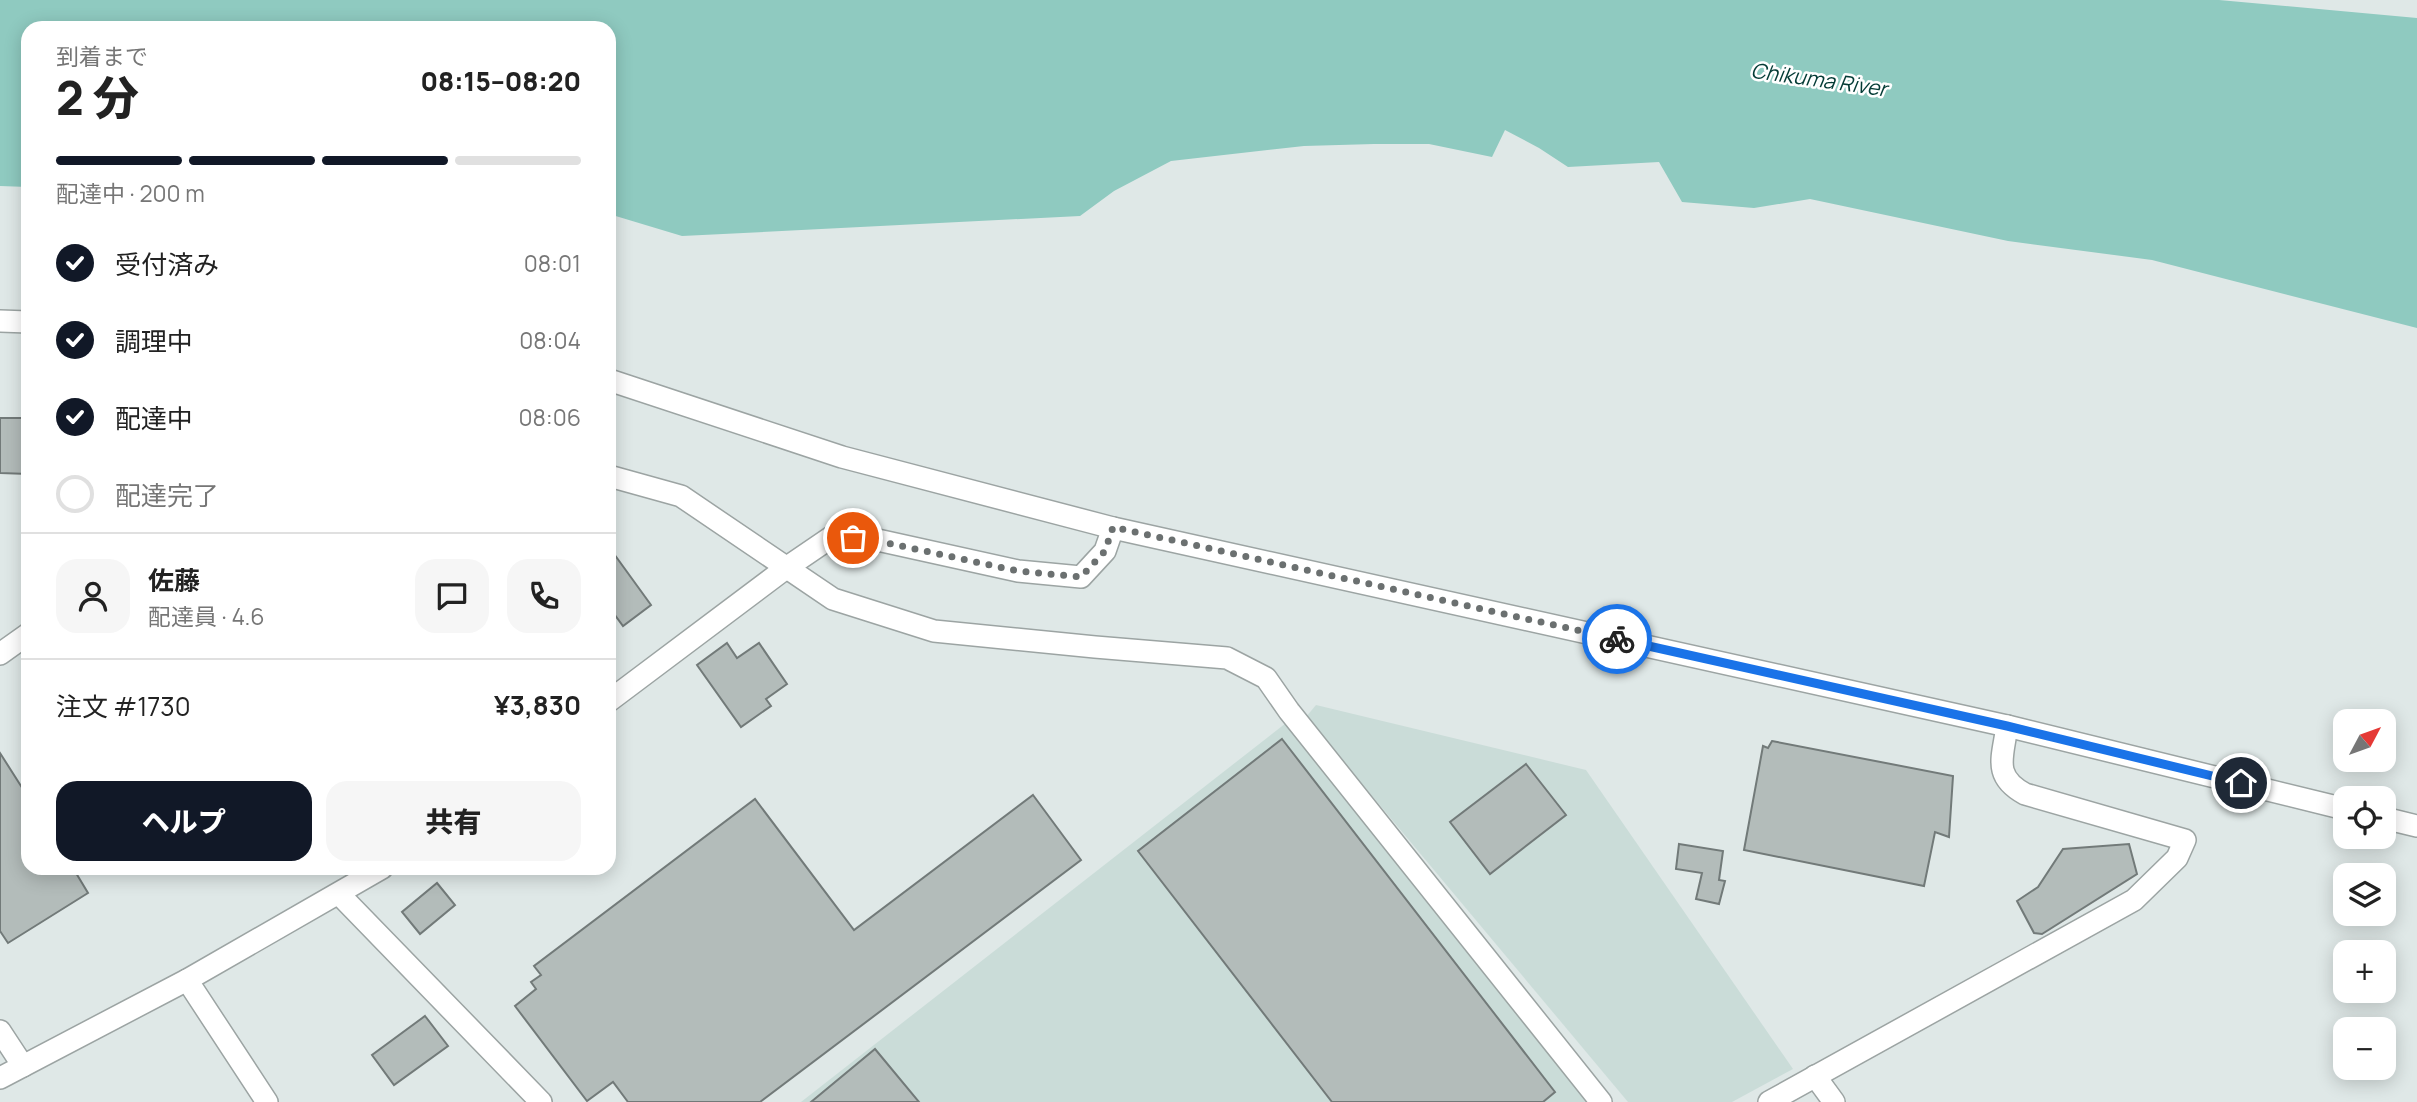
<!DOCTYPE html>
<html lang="ja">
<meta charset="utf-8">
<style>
:root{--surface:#fff;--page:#f6f6f6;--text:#222;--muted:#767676;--line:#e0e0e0;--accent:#111827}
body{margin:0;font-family:Manrope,"Noto Sans JP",sans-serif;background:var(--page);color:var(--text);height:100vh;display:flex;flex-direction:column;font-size:26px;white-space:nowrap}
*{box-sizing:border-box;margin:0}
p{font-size:23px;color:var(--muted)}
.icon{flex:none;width:38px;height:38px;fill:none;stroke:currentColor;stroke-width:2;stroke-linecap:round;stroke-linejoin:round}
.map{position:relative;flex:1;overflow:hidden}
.side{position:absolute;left:21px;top:21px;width:595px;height:854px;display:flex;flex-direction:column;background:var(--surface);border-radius:21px;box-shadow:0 4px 18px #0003}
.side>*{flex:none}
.needle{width:46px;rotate:49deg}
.controls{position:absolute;left:2333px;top:709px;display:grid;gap:14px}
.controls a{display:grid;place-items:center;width:63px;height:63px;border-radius:14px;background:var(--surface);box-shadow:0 4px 18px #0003;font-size:35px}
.pin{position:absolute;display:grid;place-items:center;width:60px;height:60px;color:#fff;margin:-30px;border:4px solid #fff;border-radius:50%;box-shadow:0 2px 7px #0007}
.courier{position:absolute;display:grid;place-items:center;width:70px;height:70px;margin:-35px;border:5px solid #1a73e8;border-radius:50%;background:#fff;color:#222;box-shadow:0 2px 9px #0007}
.summary em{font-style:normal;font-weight:800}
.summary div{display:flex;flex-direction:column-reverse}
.summary{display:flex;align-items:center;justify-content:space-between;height:119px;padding:0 35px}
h1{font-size:46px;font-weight:800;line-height:52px}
.bar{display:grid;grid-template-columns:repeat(4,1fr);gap:10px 7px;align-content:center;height:84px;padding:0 35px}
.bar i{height:9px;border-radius:5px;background:var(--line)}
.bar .current{background:var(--accent)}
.bar p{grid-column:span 4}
.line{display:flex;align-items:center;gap:18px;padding:0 35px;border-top:2px solid var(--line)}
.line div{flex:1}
.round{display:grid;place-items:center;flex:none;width:74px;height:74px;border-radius:21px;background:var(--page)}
ol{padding:0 35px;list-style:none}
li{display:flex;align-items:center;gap:21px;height:77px}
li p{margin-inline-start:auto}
li .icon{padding:7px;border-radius:50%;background:var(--accent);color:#fff;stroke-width:4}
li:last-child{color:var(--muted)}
li i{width:38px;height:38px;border:4px solid var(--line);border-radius:50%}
.button{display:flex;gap:14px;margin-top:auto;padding:14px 35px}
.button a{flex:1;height:80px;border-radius:21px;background:var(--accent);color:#fff;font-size:28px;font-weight:800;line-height:80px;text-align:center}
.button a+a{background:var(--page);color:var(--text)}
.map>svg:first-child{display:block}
</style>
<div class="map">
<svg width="2417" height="1102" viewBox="0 0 2417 1102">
<rect width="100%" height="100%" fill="#dfe8e7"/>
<g fill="#cadcd8">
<path d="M1316,705L1586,770L1793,1069L1732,1102H1628L1306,717Z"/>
<path d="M1286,723L1596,1102H801Z"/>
</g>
<path fill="#8fcac0" d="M0,0H2219L2417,18V328L2152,260L2008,241L1810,199L1754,208L1682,202L1659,162L1568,167L1539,148L1505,130L1492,157L1429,144H1374L1304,146L1171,161L1114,191L1080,216L682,236L609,214V28H28V187L0,186Z"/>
<g fill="#b3bcba" stroke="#727a79" stroke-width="2">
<path d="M0,418H28V474L0,473Z"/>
<path d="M609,547L651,605L623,626L609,607Z"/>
<path d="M727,643L737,658L759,643L787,684L766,699L771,706L741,727L697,665Z"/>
<path d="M1282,739L1555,1092L1543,1102H1332L1138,851Z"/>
<path d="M1772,741L1953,776L1949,837L1935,832L1924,886L1744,850L1763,746L1768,748Z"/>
<path d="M0,753L28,797V868H73L88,893L8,943L0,931Z"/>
<path d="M1526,764L1566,815L1490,874L1450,822Z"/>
<path d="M1033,795L1081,860L760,1102H628L613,1082L587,1101L515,1006L536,989L531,982L541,975L534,966L755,799L854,930Z"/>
<path d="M1679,844L1723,851L1719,880L1725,881L1719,904L1696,899L1702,873L1676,869Z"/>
<path d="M2129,844L2137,874L2042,934L2034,933L2017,901L2038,887L2063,849Z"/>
<path d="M437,883L455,905L420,934L402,912Z"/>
<path d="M425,1016L448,1046L394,1085L372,1055Z"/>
<path d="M875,1049L919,1102H811Z"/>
</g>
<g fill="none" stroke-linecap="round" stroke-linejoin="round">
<defs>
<g id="street">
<path d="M0,321L28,322"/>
<path d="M609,380L842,457L1113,528L2007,726L2345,809"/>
<path d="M609,476L681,496L833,599L934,631L1095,647L1227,658L1266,678L1289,711L1601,1102"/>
<path d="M0,654L28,634"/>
<path d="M609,701L786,568L833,536L873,539L1018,571L1081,577L1105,551L1113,528"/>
<path d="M2384,818L2417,826"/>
<path d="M339,894L541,1102"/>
<path d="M187,980L267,1102"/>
<path d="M0,1031L23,1066"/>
<path d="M1815,1076L1834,1102"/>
<path d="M0,1078L187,980L382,868"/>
<path d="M1769,1102L2134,900L2177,858L2185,840L2025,794C1992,776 2003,757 2007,726"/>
</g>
</defs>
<use href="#street" stroke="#9ca4a3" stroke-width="24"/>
<use href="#street" stroke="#fff" stroke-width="21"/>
</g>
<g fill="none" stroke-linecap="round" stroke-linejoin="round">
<path stroke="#6b7070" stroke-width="7" stroke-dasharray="0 12.6" d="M853,538L873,540L1018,571L1081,577L1105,551L1113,527L1617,639"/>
<path stroke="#1a73e8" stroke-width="9" d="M1617,639L2007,726L2241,783"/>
</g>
<g text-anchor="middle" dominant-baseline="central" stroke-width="5" stroke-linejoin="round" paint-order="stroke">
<g font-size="21" font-style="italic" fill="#033b35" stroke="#fff">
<text transform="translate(1819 79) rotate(8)">Chikuma River</text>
</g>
</g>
</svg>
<div class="controls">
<a><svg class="needle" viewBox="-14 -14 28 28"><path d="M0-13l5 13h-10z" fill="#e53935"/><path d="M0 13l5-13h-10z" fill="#767676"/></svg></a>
<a><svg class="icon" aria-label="locate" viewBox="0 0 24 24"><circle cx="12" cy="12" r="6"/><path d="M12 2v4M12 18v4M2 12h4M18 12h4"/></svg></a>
<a><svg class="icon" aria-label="layers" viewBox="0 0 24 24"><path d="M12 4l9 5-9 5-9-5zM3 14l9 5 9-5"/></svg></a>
<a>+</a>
<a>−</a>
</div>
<div class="pin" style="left:853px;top:538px;background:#ea580c"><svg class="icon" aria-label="bag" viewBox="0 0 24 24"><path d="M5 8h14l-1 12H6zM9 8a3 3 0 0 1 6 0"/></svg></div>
<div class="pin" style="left:2241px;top:783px;background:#1f2937"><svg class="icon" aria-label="home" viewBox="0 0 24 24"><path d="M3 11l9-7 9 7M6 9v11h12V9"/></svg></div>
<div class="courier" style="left:1617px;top:639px"><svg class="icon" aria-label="bike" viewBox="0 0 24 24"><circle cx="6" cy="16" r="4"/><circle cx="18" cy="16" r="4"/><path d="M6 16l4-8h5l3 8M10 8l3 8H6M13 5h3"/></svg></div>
<section class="side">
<div class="summary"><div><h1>2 分</h1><p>到着まで</p></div><em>08:15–08:20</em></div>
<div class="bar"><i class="current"></i><i class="current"></i><i class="current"></i><i></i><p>配達中 · 200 m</p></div>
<ol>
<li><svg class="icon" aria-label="check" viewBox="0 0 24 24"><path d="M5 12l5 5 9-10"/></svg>受付済み<p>08:01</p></li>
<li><svg class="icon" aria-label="check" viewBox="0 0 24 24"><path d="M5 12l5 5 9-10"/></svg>調理中<p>08:04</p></li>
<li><svg class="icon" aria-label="check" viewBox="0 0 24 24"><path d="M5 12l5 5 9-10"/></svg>配達中<p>08:06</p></li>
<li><i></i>配達完了</li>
</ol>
<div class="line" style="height:126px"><a class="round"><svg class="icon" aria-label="person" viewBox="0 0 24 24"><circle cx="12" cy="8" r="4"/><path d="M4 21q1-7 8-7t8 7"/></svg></a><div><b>佐藤</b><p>配達員 · 4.6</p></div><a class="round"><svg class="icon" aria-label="chat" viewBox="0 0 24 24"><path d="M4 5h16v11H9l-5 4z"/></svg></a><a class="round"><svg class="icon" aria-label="phone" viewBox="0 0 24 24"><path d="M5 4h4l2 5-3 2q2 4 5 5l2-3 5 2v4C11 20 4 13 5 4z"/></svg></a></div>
<div class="line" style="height:91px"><div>注文 #1730</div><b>¥3,830</b></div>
<div class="button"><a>ヘルプ</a><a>共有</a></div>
</section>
</div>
